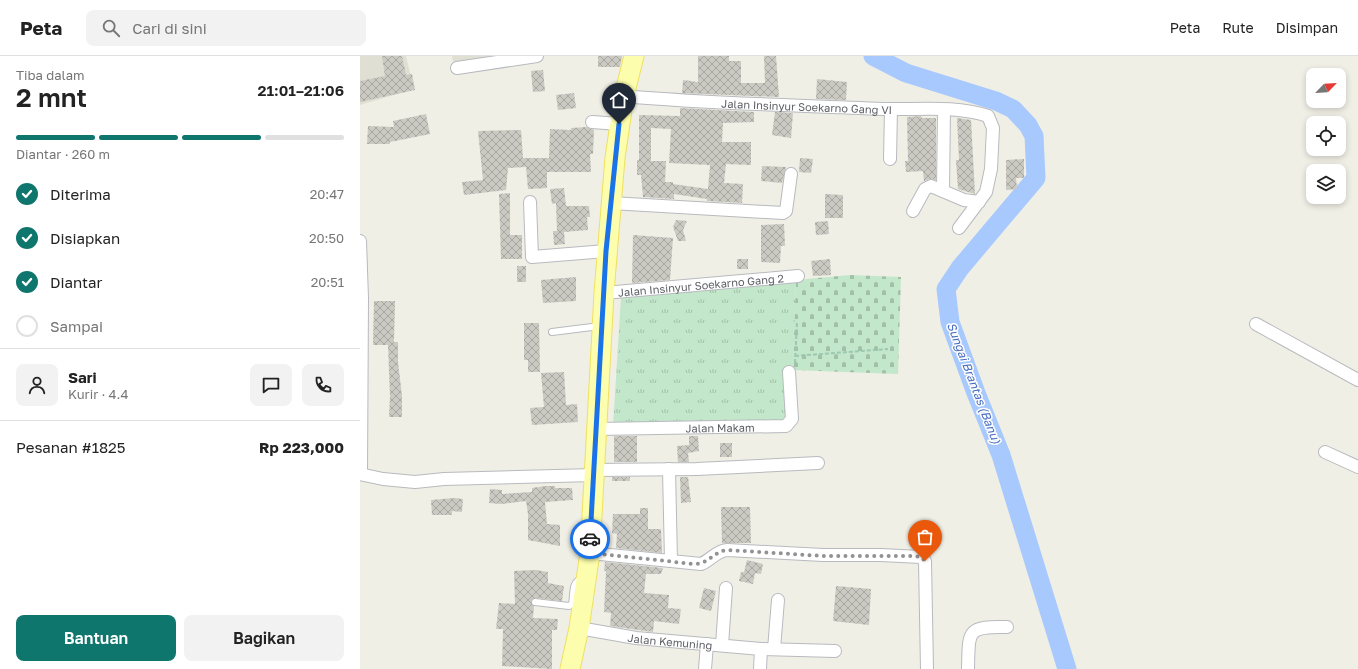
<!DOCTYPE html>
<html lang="id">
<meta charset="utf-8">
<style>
:root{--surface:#fff;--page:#f2f2f2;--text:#222;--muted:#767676;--line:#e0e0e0;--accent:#0f766e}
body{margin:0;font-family:"Golos Text",sans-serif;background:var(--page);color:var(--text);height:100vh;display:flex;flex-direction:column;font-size:15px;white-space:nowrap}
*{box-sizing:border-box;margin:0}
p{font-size:13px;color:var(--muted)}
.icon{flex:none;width:22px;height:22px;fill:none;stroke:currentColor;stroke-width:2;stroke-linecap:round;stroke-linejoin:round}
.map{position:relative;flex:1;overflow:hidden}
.panel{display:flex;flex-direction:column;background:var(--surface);width:360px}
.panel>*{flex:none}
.needle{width:26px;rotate:65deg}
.controls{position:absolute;left:946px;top:12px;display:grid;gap:8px}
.controls a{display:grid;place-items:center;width:40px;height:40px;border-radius:8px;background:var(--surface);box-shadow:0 2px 6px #0003;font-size:20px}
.pin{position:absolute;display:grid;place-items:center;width:34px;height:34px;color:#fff;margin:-41px -17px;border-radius:50% 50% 50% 0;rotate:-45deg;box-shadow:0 0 4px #0007}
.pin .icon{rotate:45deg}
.courier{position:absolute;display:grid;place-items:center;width:40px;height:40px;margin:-20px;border:3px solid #1a73e8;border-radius:50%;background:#fff;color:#222;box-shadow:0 1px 5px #0007}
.summary em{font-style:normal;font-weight:600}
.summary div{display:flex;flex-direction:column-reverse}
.summary{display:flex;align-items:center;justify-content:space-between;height:68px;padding:0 16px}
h1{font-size:26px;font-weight:600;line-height:30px}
.bar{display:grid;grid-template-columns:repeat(4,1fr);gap:6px 4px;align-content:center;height:48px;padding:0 16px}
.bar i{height:5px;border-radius:3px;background:var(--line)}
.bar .current{background:var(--accent)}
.bar p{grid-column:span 4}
.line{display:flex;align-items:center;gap:10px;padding:0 16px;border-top:1px solid var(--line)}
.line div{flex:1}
.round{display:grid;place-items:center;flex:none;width:42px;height:42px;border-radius:8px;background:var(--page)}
ol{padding:0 16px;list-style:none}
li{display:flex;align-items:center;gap:12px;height:44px}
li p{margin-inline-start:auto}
li .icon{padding:4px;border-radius:50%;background:var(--accent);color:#fff;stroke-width:4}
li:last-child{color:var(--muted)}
li i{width:22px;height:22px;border:2px solid var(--line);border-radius:50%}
.action{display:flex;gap:8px;margin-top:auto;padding:8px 16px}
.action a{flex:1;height:46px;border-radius:8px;background:var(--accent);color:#fff;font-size:16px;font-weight:600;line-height:46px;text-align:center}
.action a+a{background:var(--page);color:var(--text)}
header{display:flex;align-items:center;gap:24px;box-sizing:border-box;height:56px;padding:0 20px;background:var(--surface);border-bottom:1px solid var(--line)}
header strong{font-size:19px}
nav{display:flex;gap:22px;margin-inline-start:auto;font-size:14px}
.search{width:280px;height:36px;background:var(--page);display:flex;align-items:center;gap:10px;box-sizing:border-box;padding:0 14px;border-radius:8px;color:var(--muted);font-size:15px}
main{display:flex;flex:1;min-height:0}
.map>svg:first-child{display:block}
</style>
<header>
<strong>Peta</strong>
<div class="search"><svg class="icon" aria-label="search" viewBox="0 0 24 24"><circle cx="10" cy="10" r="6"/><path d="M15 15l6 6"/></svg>Cari di sini</div>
<nav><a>Peta</a><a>Rute</a><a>Disimpan</a></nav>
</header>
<main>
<section class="panel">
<div class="summary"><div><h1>2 mnt</h1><p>Tiba dalam</p></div><em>21:01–21:06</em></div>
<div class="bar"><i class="current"></i><i class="current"></i><i class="current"></i><i></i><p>Diantar · 260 m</p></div>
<ol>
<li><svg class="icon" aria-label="check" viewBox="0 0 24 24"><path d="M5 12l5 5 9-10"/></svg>Diterima<p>20:47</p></li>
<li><svg class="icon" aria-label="check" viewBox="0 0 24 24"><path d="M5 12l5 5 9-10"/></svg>Disiapkan<p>20:50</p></li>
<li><svg class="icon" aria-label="check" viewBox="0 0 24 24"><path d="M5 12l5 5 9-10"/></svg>Diantar<p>20:51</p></li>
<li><i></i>Sampai</li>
</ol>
<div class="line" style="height:72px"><a class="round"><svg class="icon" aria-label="person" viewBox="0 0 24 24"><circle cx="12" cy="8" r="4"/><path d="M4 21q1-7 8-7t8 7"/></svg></a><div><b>Sari</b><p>Kurir · 4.4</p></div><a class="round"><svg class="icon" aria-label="chat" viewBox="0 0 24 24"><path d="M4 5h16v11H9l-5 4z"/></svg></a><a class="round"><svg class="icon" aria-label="phone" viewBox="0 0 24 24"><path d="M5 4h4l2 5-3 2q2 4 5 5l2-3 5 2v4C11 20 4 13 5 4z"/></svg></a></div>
<div class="line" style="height:52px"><div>Pesanan #1825</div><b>Rp 223,000</b></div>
<div class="action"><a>Bantuan</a><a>Bagikan</a></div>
</section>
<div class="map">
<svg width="998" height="613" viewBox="0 0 998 613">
<defs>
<pattern id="cemetery-stones" width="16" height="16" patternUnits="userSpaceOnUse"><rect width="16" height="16" fill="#c3e7ca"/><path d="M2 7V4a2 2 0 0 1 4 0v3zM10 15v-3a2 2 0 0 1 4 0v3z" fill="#a2bfa8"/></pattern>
<pattern id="park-tufts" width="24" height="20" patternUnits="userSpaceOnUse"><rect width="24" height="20" fill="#c3e7ca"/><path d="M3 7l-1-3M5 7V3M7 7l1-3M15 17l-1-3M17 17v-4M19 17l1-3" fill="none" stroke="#a2bfa8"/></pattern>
<pattern id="building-cross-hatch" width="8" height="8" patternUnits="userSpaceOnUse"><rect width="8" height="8" fill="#cbcac2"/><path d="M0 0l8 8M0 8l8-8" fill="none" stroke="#a8a7a1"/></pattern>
</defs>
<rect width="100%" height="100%" fill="#f0efe6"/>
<g fill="#e0dfd4">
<path d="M0,0H46L54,33L0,49Z"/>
<path d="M92,0H165L94,10Z"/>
</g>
<path fill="url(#cemetery-stones)" d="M490,219L541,221L538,318L432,314L436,224Z"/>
<path fill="url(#park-tufts)" d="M436,224L433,309L427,313L428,364L253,370L261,241Z"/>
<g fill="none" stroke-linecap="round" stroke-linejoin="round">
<path stroke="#a8c9fe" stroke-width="19" d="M513,0L546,17L636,45L653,53L668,69L674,80L676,122L600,212L586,233L590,266L616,337L641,399L707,613"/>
</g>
<g fill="url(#building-cross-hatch)" fill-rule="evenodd">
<path d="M22,0H42L46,19L52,18L55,34L0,46V25L25,20Z"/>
<path d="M238,0H262L260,11H238Z"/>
<path d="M338,0H369V5H381V27H405L404,0H416L419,41L322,37L323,24L338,26Z"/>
<path d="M183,14L185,35L173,36L171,15Z"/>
<path d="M457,23L487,26L486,44L456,43Z"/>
<path d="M214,37L216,52L198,54L196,39Z"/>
<path d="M320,52L394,56V66L363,67L362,86H391V109L366,108L364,127L383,128L382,147L347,145V143L314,138V143L283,141L281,119H277V104H279V59L320,60ZM291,72L311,73L309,107L350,109L348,133L313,128V126H305L306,105H291Z"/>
<path d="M415,56L433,57L431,82L412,79Z"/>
<path d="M66,58L70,78L30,86V88H7L8,70L34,71L33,65Z"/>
<path d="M561,60L562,62H576V124L570,123L564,125L563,115L546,116L545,105H548L547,61Z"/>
<path d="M597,62L611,64L615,138L598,133L596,104H599Z"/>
<path d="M227,71L234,74L233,98H230L231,116H187V132L168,133L166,111L148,112L146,134L104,139L102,126L123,124L118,75L161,74L163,102H189L190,73L211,74V72Z"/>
<path d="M440,102L453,103L451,117L439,116Z"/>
<path d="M664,103V122H656L657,133L646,134V104Z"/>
<path d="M402,110L426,111L422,127L401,125Z"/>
<path d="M204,132L206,150H229L230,161H227L228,174L204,176L205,188L194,189L193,175H197L196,147L192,148L190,133Z"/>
<path d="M150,137V179H162V203H141L139,138Z"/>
<path d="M465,138L483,139V162H465Z"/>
<path d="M316,164L327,165L323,174L326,185H318L313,171Z"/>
<path d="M468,165L469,178L456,179L455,166Z"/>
<path d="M424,168L425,190H421L420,207L401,206V169Z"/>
<path d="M273,179L313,182L310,224L272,227Z"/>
<rect x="377" y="203" width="11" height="10"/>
<path d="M470,203L471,219L453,220L451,205Z"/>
<rect x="157" y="210" width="9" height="16"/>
<path d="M216,221V245L183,247L181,224Z"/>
<path d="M14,245H35L34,286H38V306L42,340V361H29L30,340L28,289H13Z"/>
<path d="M164,267H179L180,316H168V304H164Z"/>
<path d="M204,316L206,349L217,348L218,366L172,369L170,352L184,351L181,317Z"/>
<rect x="254" y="380" width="23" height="26"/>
<path d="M329,380H338L339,395L328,397L329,406H318L317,390L329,389Z"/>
<rect x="360" y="387" width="12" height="14"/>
<rect x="252" y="421" width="18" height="4"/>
<path d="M320,421H328L331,446L321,447Z"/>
<path d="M185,430H195V432H212L213,444L185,446L187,468L200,469V490L168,484V458L166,445L141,448L129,447L130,433L142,434V438L172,436V432Z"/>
<path d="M94,442L103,443L102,456L92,455V459H72L71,444Z"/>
<path d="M361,451H390L391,487H362Z"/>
<path d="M280,452H288V473H301L302,497L256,492L257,478L252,477L253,458H280Z"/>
<path d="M387,504L403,508L401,518L395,517L393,528L379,525L381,516H384Z"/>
<path d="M245,506L303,512L301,518H286L284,537L309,539L308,552L321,553L319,568L294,565L293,576L250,570L251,557L244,556L246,515H244Z"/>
<path d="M176,514L188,516V527L204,530L202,545L176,542L171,545L174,550L173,562L198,563L197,574H192V613L142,610L143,573H136L139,547L155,548L154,515Z"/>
<path d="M476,530L511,533L509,569L473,565Z"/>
<path d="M344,532L356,535L351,555L339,552Z"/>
</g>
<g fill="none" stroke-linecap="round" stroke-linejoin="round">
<defs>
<g id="service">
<path d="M192,276L240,270"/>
<path d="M175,546L209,550L212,548C214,539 211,524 223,523"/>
</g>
<g id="minor">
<path d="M97,12L177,0"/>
<path id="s1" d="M264,40C350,48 436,49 523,53C558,54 594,49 628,60L633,72L631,113L626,136L599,172"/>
<path d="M232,66L259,68"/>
<path d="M530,103L531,53"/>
<path d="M583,135L584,54"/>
<path d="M170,146L172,201L246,195"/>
<path d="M251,147L423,157L426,155L431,118"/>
<path d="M553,155L565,133L571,130L604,144L619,146"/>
<path d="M0,185L2,242L1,418"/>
<path id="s2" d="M244,237L438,220"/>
<path d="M896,268L998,324"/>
<path id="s3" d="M236,373L426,370L432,363L429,316"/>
<path d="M965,396L998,411"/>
<path d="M309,413L311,505"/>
<path d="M235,414L337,413L458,407"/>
<path d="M0,418L23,423L55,426L84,423L234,419"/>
<path d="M230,497L341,508C351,504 356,495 367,494L463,499H521L561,501L565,505L567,613"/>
<path id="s4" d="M219,572L276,582L401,593L475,595"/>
<path d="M362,589L366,532"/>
<path d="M414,593L418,544"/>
<path d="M345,613L347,588"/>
<path d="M400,613L401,593"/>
<path d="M608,613C609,575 606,570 647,571"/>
</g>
<path id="primary" d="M210,613L219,572L230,497L244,237L255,102L264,40L274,0"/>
</defs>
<use href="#service" stroke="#b8babf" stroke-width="8"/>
<use href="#minor" stroke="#b8babf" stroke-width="14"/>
<use href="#primary" stroke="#efe060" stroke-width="21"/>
<g stroke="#9dc7b0" stroke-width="2" stroke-dasharray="4 2" stroke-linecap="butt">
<path d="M435,300L528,293"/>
<path d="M435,307L437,266"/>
</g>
<use href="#service" stroke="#fff" stroke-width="6"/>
<use href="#minor" stroke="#fff" stroke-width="12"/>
<use href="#primary" stroke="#fcfead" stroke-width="19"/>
</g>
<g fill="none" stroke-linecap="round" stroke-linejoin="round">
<path stroke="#919293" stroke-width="4" stroke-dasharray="0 7.2" d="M230,483V497L334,508C349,508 353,496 367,494L463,500H554L561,501L565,505"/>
<path stroke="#1a73e8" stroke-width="5" d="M230,483L246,195L259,68"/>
</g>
<g text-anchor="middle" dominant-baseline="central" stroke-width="3" stroke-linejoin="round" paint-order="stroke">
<g font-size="11" fill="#5e6066" stroke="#fff">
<text stroke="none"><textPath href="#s1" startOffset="183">Jalan Insinyur Soekarno Gang VI</textPath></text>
<text stroke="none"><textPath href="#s2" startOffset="97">Jalan Insinyur Soekarno Gang 2</textPath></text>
<text stroke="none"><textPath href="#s3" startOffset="124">Jalan Makam</textPath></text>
<text stroke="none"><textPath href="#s4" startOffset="92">Jalan Kemuning</textPath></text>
</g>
<g font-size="12" font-style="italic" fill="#4a6fc2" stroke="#fff">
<text transform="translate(614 327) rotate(69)">Sungai Brantas (Banu)</text>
</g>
</g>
</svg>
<div class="controls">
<a><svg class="needle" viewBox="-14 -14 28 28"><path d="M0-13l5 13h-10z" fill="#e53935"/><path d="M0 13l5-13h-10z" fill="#767676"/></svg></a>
<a><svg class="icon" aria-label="locate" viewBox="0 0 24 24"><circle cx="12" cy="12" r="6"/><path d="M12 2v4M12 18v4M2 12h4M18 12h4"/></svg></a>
<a><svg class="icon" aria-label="layers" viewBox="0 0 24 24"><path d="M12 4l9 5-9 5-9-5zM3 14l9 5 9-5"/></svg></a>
</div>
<div class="pin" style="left:565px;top:505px;background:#ea580c"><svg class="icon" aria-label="bag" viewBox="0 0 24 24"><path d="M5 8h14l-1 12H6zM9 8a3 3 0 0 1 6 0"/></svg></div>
<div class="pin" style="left:259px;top:68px;background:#1f2937"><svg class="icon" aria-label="home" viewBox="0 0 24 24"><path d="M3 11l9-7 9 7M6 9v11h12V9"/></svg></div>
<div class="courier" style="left:230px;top:483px"><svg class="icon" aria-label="car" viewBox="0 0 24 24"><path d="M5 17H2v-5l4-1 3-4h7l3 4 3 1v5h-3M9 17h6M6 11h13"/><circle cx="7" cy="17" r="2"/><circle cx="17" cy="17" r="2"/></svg></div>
</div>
</main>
